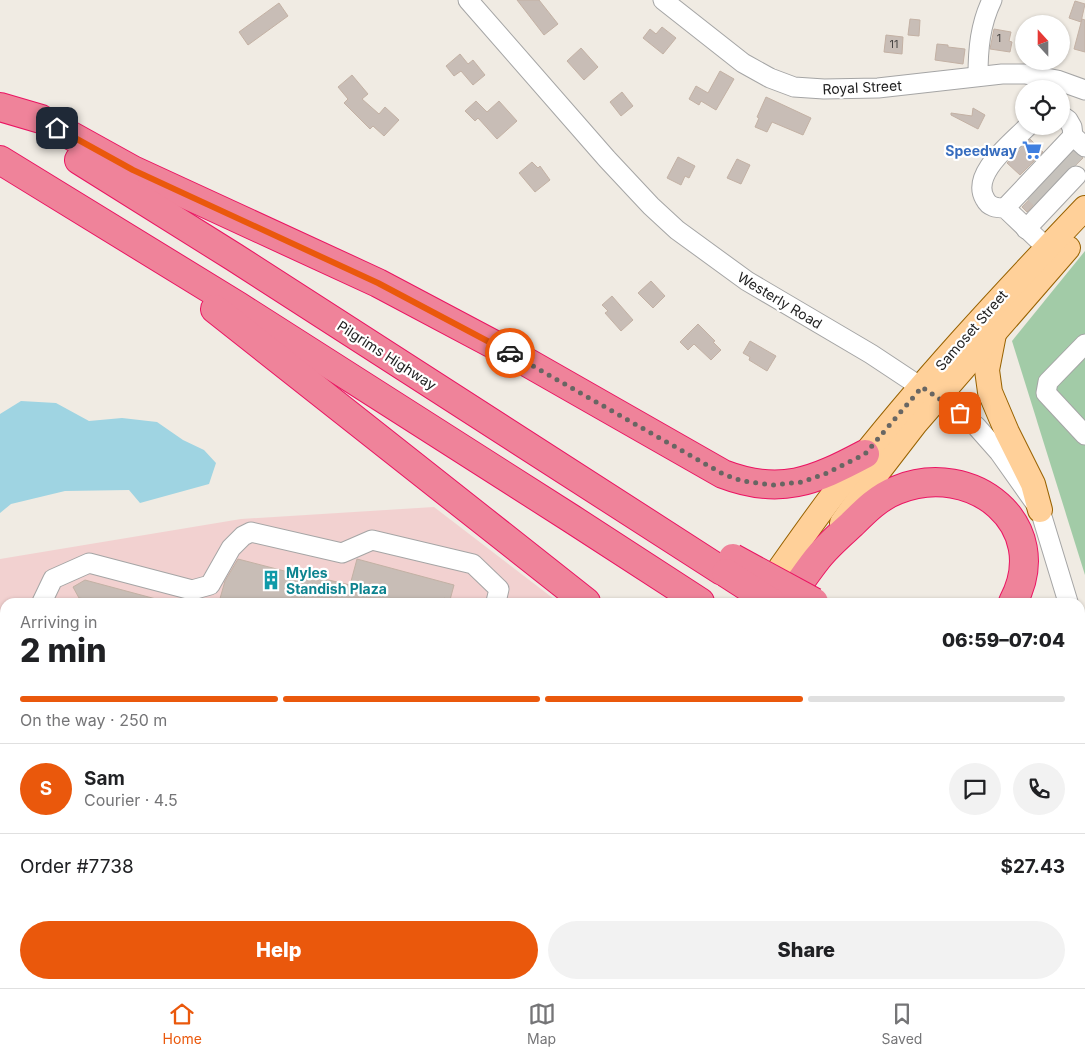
<!DOCTYPE html>
<meta charset="utf-8">
<style>
:root{--surface:#fff;--page:#f2f2f2;--text:#202124;--muted:#757577;--line:#e0e0e0;--accent:#ea580c}
body{margin:0;font-family:Inter,sans-serif;background:var(--page);color:var(--text);height:100vh;display:flex;flex-direction:column;font-size:19px;white-space:nowrap}
*{box-sizing:border-box;margin:0}
p{font-size:16px;color:var(--muted)}
.icon{flex:none;width:28px;height:28px;fill:none;stroke:currentColor;stroke-width:2;stroke-linecap:round;stroke-linejoin:round}
.map{position:relative;flex:1;overflow:hidden}
.panel{position:absolute;left:0px;top:598px;width:1085px;height:391px;display:flex;flex-direction:column;background:var(--surface);border-radius:15px 15px 0 0;box-shadow:0 1px 4px #0004}
.panel>*{flex:none}
.needle{width:32px;rotate:339deg}
.tools{position:absolute;left:1015px;top:15px;display:grid;gap:10px}
.tools a{display:grid;place-items:center;width:55px;height:55px;border-radius:50%;background:var(--surface);box-shadow:0 1px 4px #0004;font-size:25px}
.pin{position:absolute;display:grid;place-items:center;width:42px;height:42px;color:#fff;margin:-21px;border-radius:10px;box-shadow:0 2px 8px #0006}
.courier{position:absolute;display:grid;place-items:center;width:50px;height:50px;margin:-25px;border:4px solid #ea580c;border-radius:50%;background:#fff;color:#222;box-shadow:0 1px 6px #0007}
.headline em{font-style:normal;font-weight:800}
.headline div{display:flex;flex-direction:column-reverse}
.headline{display:flex;align-items:center;justify-content:space-between;height:85px;padding:0 20px}
h1{font-size:32px;font-weight:800;line-height:38px}
.bar{display:grid;grid-template-columns:repeat(4,1fr);gap:8px 5px;align-content:center;height:60px;padding:0 20px}
.bar i{height:6px;border-radius:4px;background:var(--line)}
.bar .on{background:var(--accent)}
.bar p{grid-column:span 4}
.line{display:flex;align-items:center;gap:12px;padding:0 20px;border-top:1px solid var(--line)}
.line div{flex:1}
.round{display:grid;place-items:center;flex:none;width:52px;height:52px;border-radius:26px;background:var(--page)}
.button{display:flex;gap:10px;margin-top:auto;padding:10px 20px}
.button a{flex:1;height:58px;border-radius:30px;background:var(--accent);color:#fff;font-size:20px;font-weight:800;line-height:58px;text-align:center}
.button a+a{background:var(--page);color:var(--text)}
.menu{display:flex;justify-content:space-around;align-items:center;height:70px;border-top:1px solid var(--line);background:var(--surface);font-size:14px;color:var(--muted)}
.menu a{display:grid;justify-items:center;gap:2px}
.menu .on{color:var(--accent)}
.map>svg:first-child{display:block}
</style>
<div class="map">
<svg width="1085" height="988" viewBox="0 0 1085 988">
<rect width="100%" height="100%" fill="#f0ebe3"/>
<path fill="#dcdbdb" d="M0,895L5,897V984H60L59,988H0Z"/>
<g fill="#f2d1d0">
<path d="M434,507L558,602H5V889L0,887V559L241,519Z"/>
<path d="M381,984H487L484,988H398Z"/>
</g>
<path fill="#a2cba7" d="M1085,251V575L1012,341Z"/>
<path fill="#e2e2e2" d="M400,984H445L443,988H416Z"/>
<path fill="#9fd4e2" d="M21,401L56,403L89,421L122,418L157,422L183,440L204,450L216,463L209,484L140,503L129,490L65,491L11,504L0,513V414Z"/>
<g fill="#c8bdb6" stroke="#c3b1a4">
<path d="M517,0H539L558,24L544,35Z"/>
<path d="M1075,1L1085,4L1081,22L1069,18Z"/>
<path d="M279,3L288,16L248,45L239,32Z"/>
<path d="M910,19L920,20L919,36L908,35Z"/>
<path d="M1082,19L1085,20V52L1074,49Z"/>
<path d="M662,27L676,38L663,54L643,38L650,29L656,34Z"/>
<path d="M994,29L1011,32L1009,41L1012,42L1010,52L990,49Z"/>
<path d="M886,35L903,37L902,54L884,52Z"/>
<path d="M937,44L948,45V47L965,49L963,64L935,60Z"/>
<path d="M581,48L598,67L584,80L567,61Z"/>
<path d="M460,54L468,64L473,60L485,75L473,85L461,71L454,76L446,66Z"/>
<path d="M720,71L734,79L716,110L701,101L699,105L689,99L696,86L708,93Z"/>
<path d="M352,75L368,94L362,99L379,114L385,107L399,120L384,136L373,126L370,129L344,103L348,99L338,87Z"/>
<path d="M622,92L633,106L621,116L610,102Z"/>
<path d="M766,97L811,118L803,135L772,122L767,132L755,127L759,118L757,117Z"/>
<path d="M476,101L487,112L499,101L517,121L497,139L478,118L475,121L465,111Z"/>
<path d="M973,108L985,115L978,129L951,115V113L972,116Z"/>
<path d="M1030,139L1043,152L1020,175L1007,163Z"/>
<path d="M1074,152L1083,158L1076,165L1068,168L1027,212L1022,207Z"/>
<path d="M678,157L695,166L689,178L685,176L681,185L667,178Z"/>
<path d="M737,159L750,165L741,184L727,178Z"/>
<path d="M532,162L538,168L540,166L550,180L535,192L519,173Z"/>
<path d="M651,281L665,296L653,308L638,293Z"/>
<path d="M612,296L633,320L621,331L605,313L608,311L602,305Z"/>
<path d="M698,324L715,341L713,342L721,350L711,360L694,344L688,350L680,342Z"/>
<path d="M750,341L776,356L767,371L749,360L750,357L743,353Z"/>
<path d="M238,559L319,580L320,578L350,585L357,559L454,585L450,600L444,598L443,602H219L225,581Z"/>
<path d="M85,580L156,599L155,602H84L85,599L79,598L73,587Z"/>
</g>
<g fill="none" stroke-linecap="round" stroke-linejoin="round">
<g stroke="#c6c2bc" stroke-width="19" stroke-dasharray="19 9" stroke-linecap="butt">
<path d="M1063,153L1076,165"/>
<path d="M1052,165L1065,177"/>
<path d="M1041,176L1053,188"/>
<path d="M1029,188L1042,200"/>
</g>
<defs>
<g id="minor">
<path d="M468,0L607,159L651,206L677,230L747,281L871,354L951,407L976,426L999,452L1040,510L1068,602"/>
<path d="M663,0L743,63L770,78L794,87L824,89L878,88L1002,74H1025L1057,80L1085,90"/>
<path d="M978,76C978,49 980,25 992,0"/>
<path d="M1061,115L1068,120L1072,127L1073,136L1085,147"/>
<path d="M1028,126C1012,143 970,174 985,199C989,207 996,208 1005,208L1047,248"/>
<path d="M1005,208L1073,136"/>
<path d="M1026,229L1076,176"/>
<path d="M1085,344L1048,382L1046,393L1085,435"/>
<path d="M42,602L53,579L89,563L192,590L210,585L231,548L243,536L251,532L342,553L372,540L473,564L499,589L496,602"/>
<path d="M1080,640L1085,655"/>
<path d="M0,771L5,750"/>
<path d="M0,867L5,868"/>
<path d="M275,984L293,988"/>
<path d="M70,988L71,984"/>
</g>
<g id="major">
<path d="M994,334L987,370L990,392L1007,432L1033,484L1040,510"/>
<path d="M842,523L878,472L915,424L1068,248"/>
<path d="M761,595C789,556 816,516 846,478C920,383 1002,295 1085,208"/>
</g>
<g id="highway">
<path d="M0,107L41,119L133,170L378,283L523,360L723,474C780,496 814,481 865,454"/>
<path d="M0,160L238,306L572,519L700,602"/>
<path d="M79,160L234,257L722,571"/>
<path d="M215,309L586,602"/>
<path d="M786,602C796,588 806,573 817,559C827,546 840,535 852,524C866,510 879,497 897,490C972,459 1054,525 1013,602"/>
<path d="M1080,813L1085,817"/>
<path d="M1080,861L1085,864"/>
<path d="M694,984L699,988"/>
<path d="M728,984L731,988"/>
<path d="M494,988L497,984"/>
<path d="M536,988L541,984"/>
<path d="M931,988L933,984"/>
</g>
</defs>
<use href="#minor" stroke="#a5a5a5" stroke-width="21"/>
<use href="#major" stroke="#986200" stroke-width="26"/>
<use href="#highway" stroke="#ea1462" stroke-width="30"/>
<use href="#minor" stroke="#fff" stroke-width="19"/>
<use href="#major" stroke="#ffd099" stroke-width="24"/>
<use href="#highway" stroke="#ef839a" stroke-width="28"/>
<defs>
<g id="highway-bridge">
<path d="M733,558L814,602"/>
<path d="M726,573L771,602"/>
</g>
</defs>
<use href="#highway-bridge" stroke="#ea1462" stroke-width="30" stroke-linecap="butt"/>
<use href="#highway-bridge" stroke="#ef839a" stroke-width="28"/>
</g>
<g fill="none" stroke-linecap="round" stroke-linejoin="round">
<path stroke="#686663" stroke-width="5" stroke-dasharray="0 9" d="M510,353L723,474L742,481L773,485L802,482L827,473L865,454L922,387L960,413"/>
<path stroke="#ea580c" stroke-width="6" d="M57,128L133,170L378,283L510,353"/>
</g>
<defs>
<symbol id="supermarket-bare" viewBox="-9 -9 18 18"><path d="M-6-5.5h2.5l.6 2H6L4.5 2H-2.5L-4.4-4H-6ZM-1.5 3.2a1.3 1.3 0 1 0 .1 0ZM3 3.2a1.3 1.3 0 1 0 .1 0Z" fill="#3f7fe0" stroke="#fff" stroke-width="2.5" paint-order="stroke"/></symbol>
<symbol id="building-bare" viewBox="-9 -9 18 18"><path d="M-4-6H4V6H1V3H-1V6H-4ZM-2.5-4.3h1.7v1.8h-1.7ZM.8-4.3h1.7v1.8H.8ZM-2.5-1h1.7V.8h-1.7ZM.8-1h1.7V.8H.8Z" fill="#0f9aa8" stroke="#fff" stroke-width="2.5" paint-order="stroke"/></symbol>
</defs>
<g fill-rule="evenodd">
<use href="#supermarket-bare" x="1018" y="136" width="28" height="28"/>
<use href="#building-bare" x="257" y="566" width="28" height="28"/>
</g>
<g text-anchor="middle" dominant-baseline="central" stroke-width="4.5" stroke-linejoin="round" paint-order="stroke">
<g font-size="11" fill="#484644">
<text x="999" y="38">1</text>
<text x="894" y="44">11</text>
</g>
<g font-size="14" fill="#1e1e1e" stroke="#fff">
<text transform="translate(862 87) rotate(-3)">Royal Street</text>
<text transform="translate(780 300) rotate(31)">Westerly Road</text>
<text transform="translate(971 330) rotate(-49)">Samoset Street</text>
<text transform="translate(387 355) rotate(33)">Pilgrims Highway</text>
</g>
<g font-size="14" font-weight="bold" fill="#366cbe" stroke="#fff" text-anchor="end">
<text x="1017" y="150">Speedway</text>
</g>
<g font-size="14" font-weight="bold" fill="#0d838f" stroke="#fff" text-anchor="start">
<text x="286" y="572">Myles<tspan x="286" dy="16">Standish Plaza</tspan></text>
</g>
</g>
</svg>
<div class="tools">
<a><svg class="needle" viewBox="-14 -14 28 28"><path d="M0-13l5 13h-10z" fill="#e53935"/><path d="M0 13l5-13h-10z" fill="#757577"/></svg></a>
<a><svg class="icon" aria-label="locate" viewBox="0 0 24 24"><circle cx="12" cy="12" r="6"/><path d="M12 2v4M12 18v4M2 12h4M18 12h4"/></svg></a>
</div>
<div class="pin" style="left:960px;top:413px;background:#ea580c"><svg class="icon" aria-label="bag" viewBox="0 0 24 24"><path d="M5 8h14l-1 12H6zM9 8a3 3 0 0 1 6 0"/></svg></div>
<div class="pin" style="left:57px;top:128px;background:#1f2937"><svg class="icon" aria-label="home" viewBox="0 0 24 24"><path d="M3 11l9-7 9 7M6 9v11h12V9"/></svg></div>
<div class="courier" style="left:510px;top:353px"><svg class="icon" aria-label="car" viewBox="0 0 24 24"><path d="M5 17H2v-5l4-1 3-4h7l3 4 3 1v5h-3M9 17h6M6 11h13"/><circle cx="7" cy="17" r="2"/><circle cx="17" cy="17" r="2"/></svg></div>
<section class="panel">
<div class="headline"><div><h1>2 min</h1><p>Arriving in</p></div><em>06:59–07:04</em></div>
<div class="bar"><i class="on"></i><i class="on"></i><i class="on"></i><i></i><p>On the way · 250 m</p></div>
<div class="line" style="height:90px"><b class="round" style="background:var(--accent);color:#fff">S</b><div><b>Sam</b><p>Courier · 4.5</p></div><a class="round"><svg class="icon" aria-label="chat" viewBox="0 0 24 24"><path d="M4 5h16v11H9l-5 4z"/></svg></a><a class="round"><svg class="icon" aria-label="phone" viewBox="0 0 24 24"><path d="M5 4h4l2 5-3 2q2 4 5 5l2-3 5 2v4C11 20 4 13 5 4z"/></svg></a></div>
<div class="line" style="height:65px"><div>Order #7738</div><b>$27.43</b></div>
<div class="button"><a>Help</a><a>Share</a></div>
</section>
</div>
<nav class="menu">
<a class="on"><svg class="icon" aria-label="home" viewBox="0 0 24 24"><path d="M3 11l9-7 9 7M6 9v11h12V9"/></svg>Home</a>
<a><svg class="icon" aria-label="map" viewBox="0 0 24 24"><path d="M3 6l6-2 6 2 6-2v14l-6 2-6-2-6 2zM9 4v14M15 6v14"/></svg>Map</a>
<a><svg class="icon" aria-label="saved" viewBox="0 0 24 24"><path d="M7 4h10v16l-5-4-5 4z"/></svg>Saved</a>
</nav>
